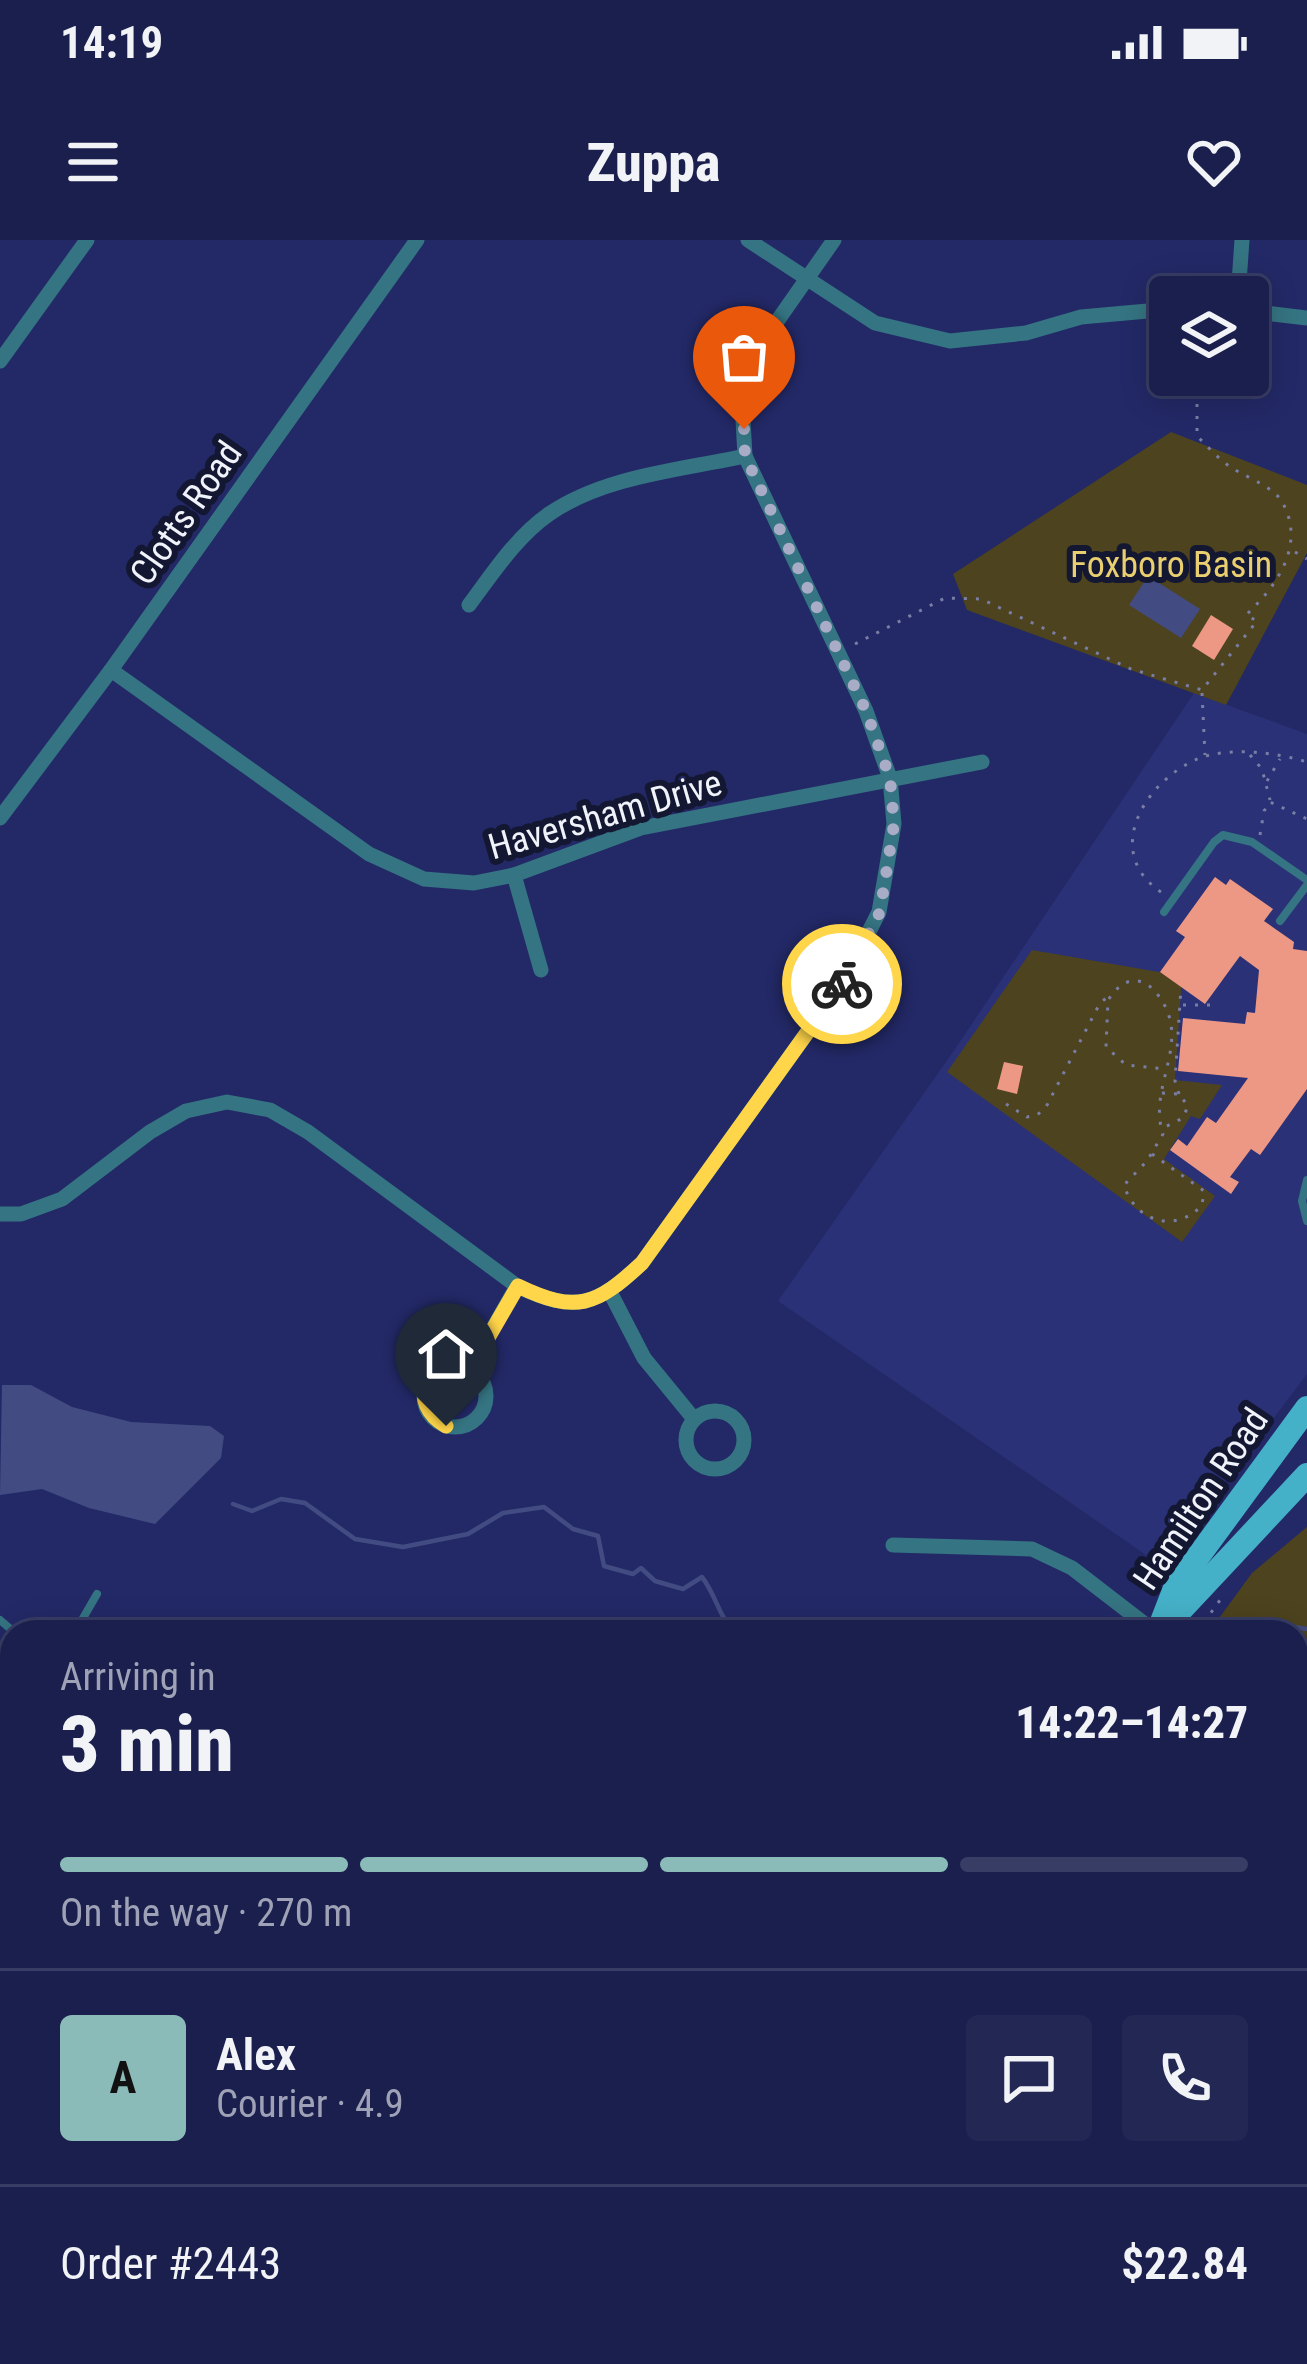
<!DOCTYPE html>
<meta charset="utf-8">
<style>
:root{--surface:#1a1f4d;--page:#232754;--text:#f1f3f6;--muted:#9fa2b6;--line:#383d65;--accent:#8bbbb9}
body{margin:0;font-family:"Roboto Condensed",sans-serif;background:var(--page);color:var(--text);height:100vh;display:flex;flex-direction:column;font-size:45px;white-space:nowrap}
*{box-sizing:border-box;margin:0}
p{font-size:39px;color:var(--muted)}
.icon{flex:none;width:66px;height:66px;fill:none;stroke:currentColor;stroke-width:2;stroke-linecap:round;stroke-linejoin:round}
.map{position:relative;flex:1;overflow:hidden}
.panel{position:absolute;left:0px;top:1380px;width:1308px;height:744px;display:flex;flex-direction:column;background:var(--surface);border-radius:36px 36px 0 0;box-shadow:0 6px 30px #0003,0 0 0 3px var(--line)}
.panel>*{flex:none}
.fabs{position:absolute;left:1149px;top:36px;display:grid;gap:24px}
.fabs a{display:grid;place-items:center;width:120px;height:120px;border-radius:12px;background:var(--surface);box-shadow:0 6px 30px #0003,0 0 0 3px var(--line);font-size:60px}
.pin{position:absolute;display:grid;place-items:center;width:102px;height:102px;color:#fff;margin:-123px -51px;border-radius:50% 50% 50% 0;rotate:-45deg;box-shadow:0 0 12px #0007}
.pin .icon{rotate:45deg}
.courier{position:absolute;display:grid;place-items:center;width:120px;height:120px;margin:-60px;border:9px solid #ffd54a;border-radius:50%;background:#fff;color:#222;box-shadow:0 3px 15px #0007}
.head em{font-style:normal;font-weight:800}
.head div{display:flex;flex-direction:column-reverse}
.head{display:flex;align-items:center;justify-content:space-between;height:204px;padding:0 60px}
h1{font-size:78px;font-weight:800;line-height:90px}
.bar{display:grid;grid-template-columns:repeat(4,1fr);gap:18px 12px;align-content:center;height:144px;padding:0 60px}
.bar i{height:15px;border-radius:9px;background:var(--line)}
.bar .current{background:var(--accent)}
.bar p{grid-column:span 4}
.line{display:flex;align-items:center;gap:30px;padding:0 60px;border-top:3px solid var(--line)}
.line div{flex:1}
.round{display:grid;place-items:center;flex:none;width:126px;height:126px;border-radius:12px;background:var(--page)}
.status{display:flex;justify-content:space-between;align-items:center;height:84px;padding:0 60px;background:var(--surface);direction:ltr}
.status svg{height:33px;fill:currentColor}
header{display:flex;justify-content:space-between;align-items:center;height:156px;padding:0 60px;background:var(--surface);font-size:54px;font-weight:800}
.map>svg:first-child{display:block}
</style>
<div class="status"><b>14:19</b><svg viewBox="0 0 49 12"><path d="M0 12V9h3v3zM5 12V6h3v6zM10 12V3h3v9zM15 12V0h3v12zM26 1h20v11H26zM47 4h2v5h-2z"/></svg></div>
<header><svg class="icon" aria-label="menu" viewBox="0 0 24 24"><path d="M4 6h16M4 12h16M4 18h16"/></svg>Zuppa<svg class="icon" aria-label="heart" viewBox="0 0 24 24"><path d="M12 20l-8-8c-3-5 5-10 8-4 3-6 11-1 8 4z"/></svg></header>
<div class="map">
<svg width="1307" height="2124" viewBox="0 0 1307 2124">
<rect width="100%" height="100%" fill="#232967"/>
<path fill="#2a3176" d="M1194,453L1307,494V1134L1162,1326L778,1061L955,809Z"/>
<g fill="#4d431e">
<path d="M1171,192L1307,245V313L1226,465L967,370L953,334Z"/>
<path d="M1032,710L1182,736L1175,840L1222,845L1200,879L1191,876L1164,919L1215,956L1182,1002L947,832Z"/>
<path d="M1307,1287V1452L1296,1451V1392H1209L1252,1333Z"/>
<path d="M1307,1770V1964L1296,1955V1772Z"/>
<path d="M861,2112H1066L1082,2124H878Z"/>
</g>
<g fill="#424c82">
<path d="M1148,336L1200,369L1181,398L1129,365Z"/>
<path d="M2,1145H31L72,1167L131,1182L210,1186L224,1196L221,1218L155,1284L89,1268L42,1249L0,1255Z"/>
</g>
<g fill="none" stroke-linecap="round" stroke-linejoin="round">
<g stroke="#424c82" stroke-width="4.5">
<path d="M233,1264L252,1271L281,1259L305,1263L355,1299L403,1307L468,1294L503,1273L544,1267L573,1289L598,1296L604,1326L633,1334L641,1328L655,1341L683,1349L702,1337C716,1355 719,1377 734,1392"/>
<path d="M1270,1392L1286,1386L1307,1389"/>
<path d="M1296,1809L1302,1798L1299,1789L1307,1776"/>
<path d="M118,2124L132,2112"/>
</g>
</g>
<g fill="#ed9884">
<path d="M1211,375L1233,389L1214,420L1192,406Z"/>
<path d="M1215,637L1226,645L1230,639L1273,669L1264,681L1294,702L1293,709L1307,711V849L1260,915L1251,909L1230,937L1239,942L1231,954L1170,910L1178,899L1187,906L1207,877L1216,883L1248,838L1178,831L1183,778L1245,784L1247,772L1255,773L1259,730L1240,716L1205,764L1160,732L1185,697L1176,691Z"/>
<path d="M1004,822L1023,826L1017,854L997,849Z"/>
</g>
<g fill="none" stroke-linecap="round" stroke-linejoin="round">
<g stroke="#7a7ea5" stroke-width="3" stroke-dasharray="3 9" stroke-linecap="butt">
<path d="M1295,312L1307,319"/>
<path d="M855,404L945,358L981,359L1131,429L1202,450L1257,381L1246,375C1278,345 1307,303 1281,260C1268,243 1241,236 1225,223C1215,215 1206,205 1197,196V135"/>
<path d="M1202,453L1205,515"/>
<path d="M1250,515L1262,529L1270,560"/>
<path d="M1267,541L1280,519"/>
<path d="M1260,595L1264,571L1270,562L1307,579"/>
<path d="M1161,652C1103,613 1143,544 1195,520C1226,506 1275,512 1307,522"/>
<path d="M1183,765H1218"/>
<path d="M1162,853L1179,854L1188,866L1183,878L1163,888"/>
<path d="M1179,854L1175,841L1181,747"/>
<path d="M1006,864L1027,877L1037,875L1046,867L1100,763L1109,756"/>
<path d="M1152,914L1204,951L1202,965C1176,994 1135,982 1124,945L1147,921L1163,894C1147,847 1192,803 1160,758C1155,750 1148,743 1138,741C1124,739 1115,750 1108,760L1106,807L1126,825L1165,829"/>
<path d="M1197,1392L1220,1360"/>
<path d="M675,2124L683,2112"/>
</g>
<g stroke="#357482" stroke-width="8">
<path d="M1164,672L1214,602L1223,595L1252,602L1307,640"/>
<path d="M1280,681L1307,645"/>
<path d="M1307,940L1302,961L1307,981"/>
<path d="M0,1380L14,1392"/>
<path d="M75,1392L97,1354"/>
<path d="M0,2017L12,2015"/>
<path d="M0,2063L12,2068"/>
<path d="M127,2112L167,2124"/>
</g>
<g stroke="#357482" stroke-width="15">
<path d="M748,0L875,83L950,101L1026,93L1081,77L1170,69"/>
<path d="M1238,57L1242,0"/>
<path d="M1248,71L1307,78"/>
<path d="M0,121L87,0"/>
<path d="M469,365C493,333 516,297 549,274C604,236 681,230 745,216"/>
<path d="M111,430L369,614L424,639L474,643L514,635L641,588L982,522"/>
<path d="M0,578L111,430L417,0"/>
<path d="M514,635L541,730"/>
<path d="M0,974H21L62,959L150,892L186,871L227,862L270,870L308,892L517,1046C576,1074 596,1066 642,1023L842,744L879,672L894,584L890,538L866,471L745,216L742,162L757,110L834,0"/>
<path d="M610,1052L644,1118L694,1179"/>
<circle cx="455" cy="1156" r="31"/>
<path d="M470,1129L517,1046"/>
<circle cx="715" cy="1200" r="29"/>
<path d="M893,1305L1032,1309L1072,1328L1155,1392"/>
<path d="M1296,1534L1307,1535"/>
<path d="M1296,1697L1307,1696"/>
</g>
<g stroke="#45b1c8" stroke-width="24">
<path d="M1158,1392L1175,1348L1307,1168"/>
<path d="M1160,1392L1307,1235"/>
<path d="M619,2124L629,2112"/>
<path d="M649,2124L656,2112"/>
</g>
</g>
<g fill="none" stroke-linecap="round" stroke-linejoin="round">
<path stroke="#a9acc7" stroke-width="12" stroke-dasharray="0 21.6" d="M744,189L745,216L866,471L890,538L894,584L880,672L842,744"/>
<path stroke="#ffd54a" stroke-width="15" d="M446,1186C406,1163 425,1115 470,1129L518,1046C576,1074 596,1066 642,1023L842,744"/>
</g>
<g text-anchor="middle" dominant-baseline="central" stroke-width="12" stroke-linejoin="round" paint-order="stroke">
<g font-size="36" fill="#f1f3fa" stroke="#131732">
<text transform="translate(186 273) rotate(-55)">Clotts Road</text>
<text transform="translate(605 575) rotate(-16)">Haversham Drive</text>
<text transform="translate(1201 1259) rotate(-56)">Hamilton Road</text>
</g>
<g font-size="36" fill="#e9cf6f" stroke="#131732">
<text x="1171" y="325">Foxboro Basin</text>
</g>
</g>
</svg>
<div class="fabs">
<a><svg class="icon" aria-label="layers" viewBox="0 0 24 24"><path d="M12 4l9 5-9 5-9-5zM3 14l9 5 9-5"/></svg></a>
</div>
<div class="pin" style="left:744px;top:189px;background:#ea580c"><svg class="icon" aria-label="bag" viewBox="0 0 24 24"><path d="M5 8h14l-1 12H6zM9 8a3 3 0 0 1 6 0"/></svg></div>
<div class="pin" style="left:446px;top:1186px;background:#1f2937"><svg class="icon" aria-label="home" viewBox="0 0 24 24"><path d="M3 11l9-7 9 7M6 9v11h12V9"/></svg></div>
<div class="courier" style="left:842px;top:744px"><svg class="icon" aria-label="bike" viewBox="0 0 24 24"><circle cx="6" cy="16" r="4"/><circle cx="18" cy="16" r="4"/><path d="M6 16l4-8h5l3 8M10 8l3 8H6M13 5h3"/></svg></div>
<section class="panel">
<div class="head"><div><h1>3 min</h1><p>Arriving in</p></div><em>14:22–14:27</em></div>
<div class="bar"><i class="current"></i><i class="current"></i><i class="current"></i><i></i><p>On the way · 270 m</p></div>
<div class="line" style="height:216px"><b class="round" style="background:var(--accent);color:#111">A</b><div><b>Alex</b><p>Courier · 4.9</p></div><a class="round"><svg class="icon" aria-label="chat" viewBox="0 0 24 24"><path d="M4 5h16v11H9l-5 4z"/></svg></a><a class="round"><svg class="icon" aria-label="phone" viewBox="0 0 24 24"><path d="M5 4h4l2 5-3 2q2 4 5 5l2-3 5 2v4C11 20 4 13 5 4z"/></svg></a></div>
<div class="line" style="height:156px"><div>Order #2443</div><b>$22.84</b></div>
</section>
</div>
